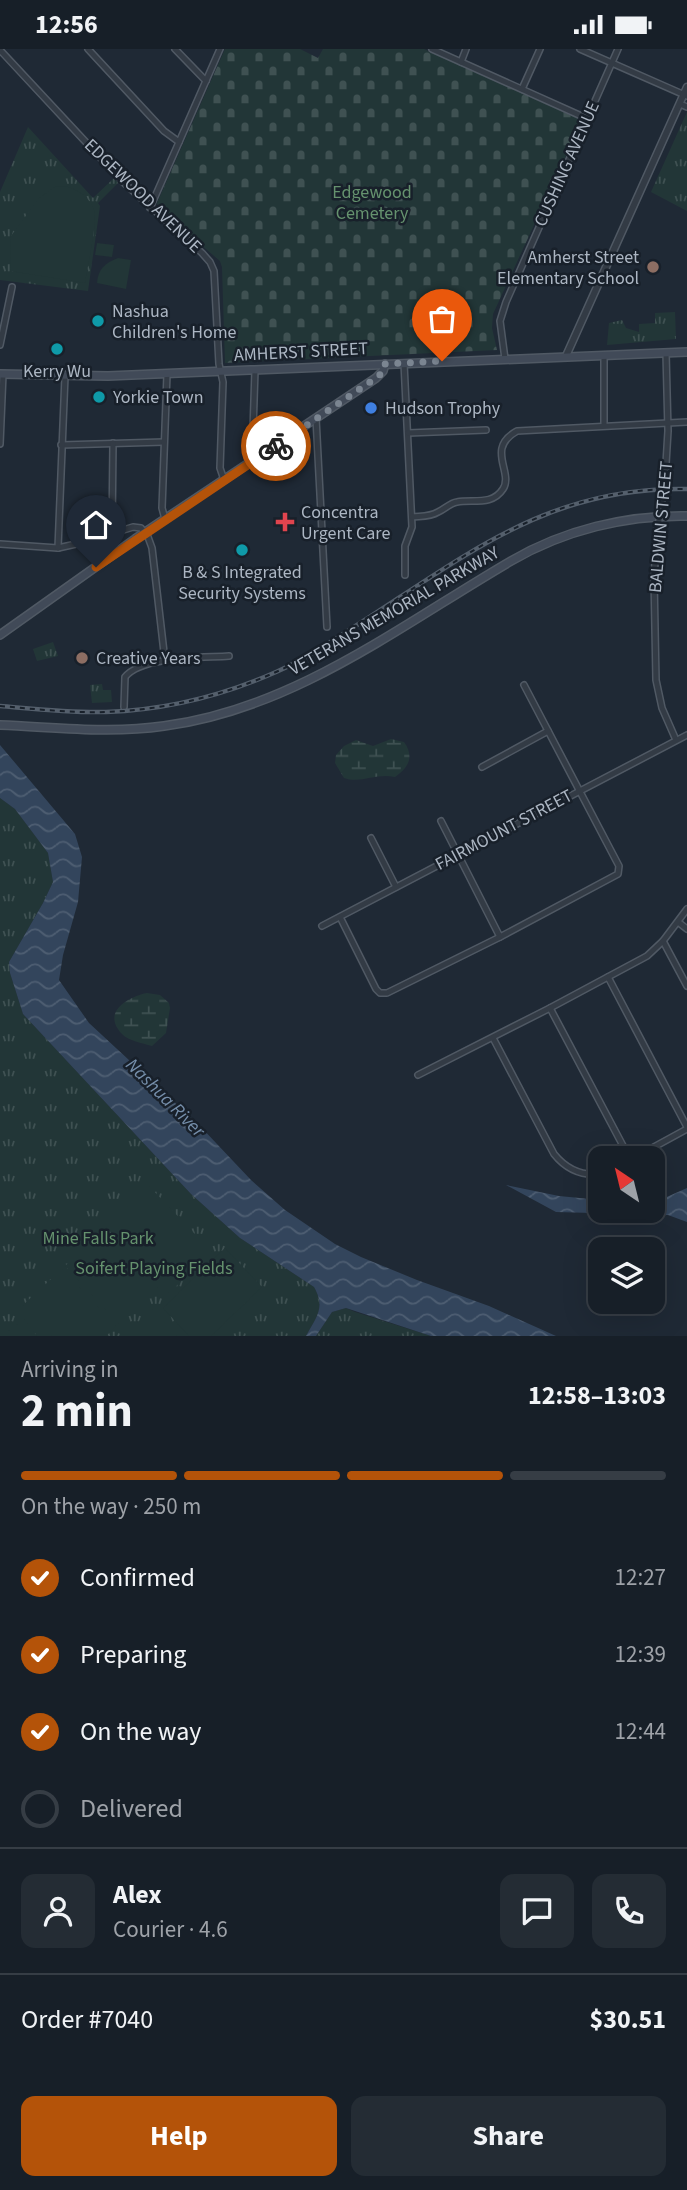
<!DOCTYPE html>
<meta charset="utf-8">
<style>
:root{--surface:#171f28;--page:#242c34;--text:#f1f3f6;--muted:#9ea2a8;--line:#363d45;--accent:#b45309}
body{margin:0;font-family:"Source Sans 3",sans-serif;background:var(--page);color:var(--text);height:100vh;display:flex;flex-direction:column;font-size:26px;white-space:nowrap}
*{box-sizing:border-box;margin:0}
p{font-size:23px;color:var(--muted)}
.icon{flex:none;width:38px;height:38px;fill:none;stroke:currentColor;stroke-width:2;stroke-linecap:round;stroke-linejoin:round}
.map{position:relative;height:1287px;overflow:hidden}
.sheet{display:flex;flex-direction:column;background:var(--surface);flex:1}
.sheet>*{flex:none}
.needle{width:46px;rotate:325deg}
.fabs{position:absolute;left:588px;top:1097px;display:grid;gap:14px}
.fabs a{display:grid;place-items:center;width:77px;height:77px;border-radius:14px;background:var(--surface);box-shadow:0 7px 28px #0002,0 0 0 2px var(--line);font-size:35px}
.pin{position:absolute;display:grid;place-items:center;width:60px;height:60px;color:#fff;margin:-72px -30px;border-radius:50% 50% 50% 0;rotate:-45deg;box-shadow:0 0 7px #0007}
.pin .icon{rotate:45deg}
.courier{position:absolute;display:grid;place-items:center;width:70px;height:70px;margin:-35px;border:5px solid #b45309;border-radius:50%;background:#fff;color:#222;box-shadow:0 2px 9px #0007}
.headline em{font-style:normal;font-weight:700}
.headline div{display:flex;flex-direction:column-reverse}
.headline{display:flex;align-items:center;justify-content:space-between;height:119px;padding:0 21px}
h1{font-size:46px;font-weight:700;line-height:52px}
.bar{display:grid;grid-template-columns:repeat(4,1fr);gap:10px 7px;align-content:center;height:84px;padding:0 21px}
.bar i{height:9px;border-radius:5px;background:var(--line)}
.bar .selected{background:var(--accent)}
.bar p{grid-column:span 4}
.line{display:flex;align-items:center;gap:18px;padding:0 21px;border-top:2px solid var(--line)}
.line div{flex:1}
.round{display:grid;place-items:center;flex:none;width:74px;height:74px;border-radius:14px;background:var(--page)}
ol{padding:0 21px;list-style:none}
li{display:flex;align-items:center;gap:21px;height:77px}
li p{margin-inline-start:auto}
li .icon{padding:7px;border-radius:50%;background:var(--accent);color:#fff;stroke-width:4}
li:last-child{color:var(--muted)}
li i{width:38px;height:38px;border:4px solid var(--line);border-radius:50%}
.action{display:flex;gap:14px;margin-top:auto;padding:14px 21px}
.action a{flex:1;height:80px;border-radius:14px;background:var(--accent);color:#fff;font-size:28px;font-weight:700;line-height:80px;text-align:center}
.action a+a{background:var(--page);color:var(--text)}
.status{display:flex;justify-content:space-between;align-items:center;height:49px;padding:0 35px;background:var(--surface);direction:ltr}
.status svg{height:19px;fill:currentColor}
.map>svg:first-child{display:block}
</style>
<div class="status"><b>12:56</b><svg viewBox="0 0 49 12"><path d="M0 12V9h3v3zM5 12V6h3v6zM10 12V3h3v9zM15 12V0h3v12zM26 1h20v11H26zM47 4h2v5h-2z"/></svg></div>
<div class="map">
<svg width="687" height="1287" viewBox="0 0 687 1287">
<defs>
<pattern id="wetland-marsh" width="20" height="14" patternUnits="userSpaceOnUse" patternTransform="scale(1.75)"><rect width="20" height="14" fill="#223637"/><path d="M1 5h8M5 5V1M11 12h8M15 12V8" fill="none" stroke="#3f5152"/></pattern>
<pattern id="cemetery-stones" width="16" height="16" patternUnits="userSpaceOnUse" patternTransform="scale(1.75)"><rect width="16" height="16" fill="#223637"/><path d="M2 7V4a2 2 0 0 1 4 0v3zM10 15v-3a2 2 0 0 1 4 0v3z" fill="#3f5152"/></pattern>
<pattern id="park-tufts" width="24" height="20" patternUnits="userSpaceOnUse" patternTransform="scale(1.75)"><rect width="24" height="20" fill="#223637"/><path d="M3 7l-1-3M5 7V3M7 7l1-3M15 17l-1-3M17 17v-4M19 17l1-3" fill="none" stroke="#3f5152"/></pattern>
<pattern id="water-waves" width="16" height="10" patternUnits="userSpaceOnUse" patternTransform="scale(1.75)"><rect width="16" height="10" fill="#33455c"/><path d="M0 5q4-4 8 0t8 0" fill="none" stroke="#4e5e72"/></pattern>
</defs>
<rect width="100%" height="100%" fill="#1f2935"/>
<g fill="url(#wetland-marsh)">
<path d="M391,690L404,693C415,708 408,719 395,728C375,724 361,735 344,729L335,714L336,706L344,697L356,691L373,697Z"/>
<path d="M147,944L160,946L169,954L170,959L166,984L152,997C142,994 129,992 122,985C101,963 128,948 147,944Z"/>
</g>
<path fill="url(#cemetery-stones)" d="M225,0H300L318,9L323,0H424L579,70L581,74L493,265L492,279L497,301L225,314L222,218L220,212L159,160L157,154Z"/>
<g fill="url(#park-tufts)">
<path d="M687,63V162L651,143Z"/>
<path d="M28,78L93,149L114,129L119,133L98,154L100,157L88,242L0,231V143Z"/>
<path d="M675,263L676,290L607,296L609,274L622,271L626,279L639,283V275L655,274V264Z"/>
<path d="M53,593L58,607L37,612L33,600Z"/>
<path d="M102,635L103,641H111L112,653L92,654L90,636Z"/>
<path d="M0,749L15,760L48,804L53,833L43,854L9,913L10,924L23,965L191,1145L240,1189L314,1238C326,1259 316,1268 306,1287H0Z"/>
<path d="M346,1259L355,1263L431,1287H316L332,1263Z"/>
</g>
<g fill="#223637">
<path d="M65,137C78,141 89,147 94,161C98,172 87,220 85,234L10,222L11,187L39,149L55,138Z"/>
<path d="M97,194L114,196L112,208L95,206Z"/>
<path d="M118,209L131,211L126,240L97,234C98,220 105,214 118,209Z"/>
<path d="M149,1137L212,1203L169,1244L106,1178Z"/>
<path d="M103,1181L158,1239L119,1275L65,1217Z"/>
<path d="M225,1199L262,1238L211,1287H189L163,1259Z"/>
<path d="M62,1220L116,1277L106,1287H52L23,1256Z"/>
<path d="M152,1260L177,1287H123Z"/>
<path d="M24,1270L37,1287H3L23,1270Z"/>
</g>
<g fill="url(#water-waves)">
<path d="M0,696L75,785L82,808L78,853L63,906L59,931L89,974L199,1076L251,1131L285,1161L335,1195L361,1208L417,1231L489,1257L556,1287H431L346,1259L332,1263L316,1287H306C316,1268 326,1259 314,1238L240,1189L191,1145L23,965L10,924L9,913L43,854L53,833L48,804L15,760L0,749Z"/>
<path d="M506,1136L559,1147L600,1151V1162H653V1154L687,1139V1173L668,1166L556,1163Z"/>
</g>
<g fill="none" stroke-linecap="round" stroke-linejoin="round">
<defs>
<g id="minor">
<path d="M88,0L164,82L179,93"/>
<path d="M175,0L206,32"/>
<path d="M432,0L588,70"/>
<path d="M580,0L687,47"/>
<path d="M0,1L123,133L202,204L210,213L214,222L219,315L223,333L220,419L224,431"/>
<path d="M461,13L466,0"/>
<path d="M522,40L540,0"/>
<path d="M680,55L687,58"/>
<path d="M150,159L220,0"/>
<path d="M0,296L12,238"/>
<path d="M505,310L500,272L506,253L618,0"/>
<path d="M404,314L412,478L405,497V526"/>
<path d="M316,369L327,578"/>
<path d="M604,376V306"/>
<path d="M408,384L486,381"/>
<path d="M0,395L3,325"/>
<path d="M61,396L164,393"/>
<path d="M252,412L255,321"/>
<path d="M665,431L668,382L666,304"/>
<path d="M412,468C421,467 430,468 438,463C445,460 450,454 457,453C473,450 492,457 503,440C514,423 485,400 517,382L687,373"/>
<path d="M165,470L162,459L167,325"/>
<path d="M657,484L654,528L656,631L662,659L676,691"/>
<path d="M112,485L113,394"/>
<path d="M0,495L58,499L85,493L133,478L141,479L148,488L152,499L165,612"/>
<path d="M58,499L65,327"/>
<path d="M124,658L125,628C142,607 202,609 229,607"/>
<path d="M482,718L548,682"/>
<path d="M441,772L500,888"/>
<path d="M371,789L396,838"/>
<path d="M340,868L376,940L380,944H387L500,888L618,825L619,817L524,636"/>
<path d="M678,873L687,880"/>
<path d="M322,877L687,686"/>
<path d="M663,892L687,937"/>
<path d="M608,928L687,1078"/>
<path d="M550,959L630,1110"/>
<path d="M493,989L554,1105C566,1120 581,1127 600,1125"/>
<path d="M418,1026L550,959L647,907L663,892L687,860"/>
<path d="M632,1110L687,1080"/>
</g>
<path id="tertiary" d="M566,307L687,38"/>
<g id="secondary">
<path d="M0,325L108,327L687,303"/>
<path d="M0,586L135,490L376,329L383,322L385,315"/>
<path d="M0,676C55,678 109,685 164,677C294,660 401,576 511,512C564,481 626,466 687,467"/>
</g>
</defs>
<use href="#minor" stroke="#505964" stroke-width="8"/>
<use href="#tertiary" stroke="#505964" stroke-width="9"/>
<use href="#secondary" stroke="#505964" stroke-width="10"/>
<use href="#minor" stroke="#333b45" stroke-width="5"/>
<use href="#tertiary" stroke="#333b45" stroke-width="6"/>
<use href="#secondary" stroke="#414a58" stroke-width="7"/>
<defs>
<path id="rail" d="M0,657C35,660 71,664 106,663C165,661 222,647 276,623C308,609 338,588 368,569C473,501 555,437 687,440"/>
</defs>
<use href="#rail" stroke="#545f6c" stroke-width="4.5"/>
<use href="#rail" stroke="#18202a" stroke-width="2" stroke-dasharray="5" stroke-linecap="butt"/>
<defs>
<path id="minor-bridge" d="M657,484L665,431"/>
</defs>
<use href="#minor-bridge" stroke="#505964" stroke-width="8" stroke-linecap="butt"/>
<use href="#minor-bridge" stroke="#333b45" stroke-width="5"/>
</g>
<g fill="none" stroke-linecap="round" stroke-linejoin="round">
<path stroke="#7b8591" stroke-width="7" stroke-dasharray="0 12.6" d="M276,397L376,329L383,323L385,315L442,312"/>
<path stroke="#b45309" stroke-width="9" d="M96,518L276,397"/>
</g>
<g fill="#8d6e63" stroke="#18202a" stroke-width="2.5">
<circle cx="653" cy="218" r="7"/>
<circle cx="82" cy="609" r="7"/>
</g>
<g fill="#0f9aa8" stroke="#18202a" stroke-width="2.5">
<circle cx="98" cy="272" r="7"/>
<circle cx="57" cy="300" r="7"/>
<circle cx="99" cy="348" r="7"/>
<circle cx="242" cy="501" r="7"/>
</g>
<circle fill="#3f7fe0" stroke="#18202a" stroke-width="2.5" cx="371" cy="359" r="7"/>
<path fill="#e0444e" stroke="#18202a" stroke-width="2.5" d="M281.5 462.5h7v7h7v7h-7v7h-7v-7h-7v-7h7z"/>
<g text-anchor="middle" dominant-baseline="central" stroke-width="5" stroke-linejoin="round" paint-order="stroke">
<g font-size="18" fill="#acb6c3" stroke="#18202a">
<text transform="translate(567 115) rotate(-66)">CUSHING AVENUE</text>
<text transform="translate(143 147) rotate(44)">EDGEWOOD AVENUE</text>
<text transform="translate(301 303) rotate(-3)">AMHERST STREET</text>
<text transform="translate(661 478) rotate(-85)">BALDWIN STREET</text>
<text transform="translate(394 562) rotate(-30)">VETERANS MEMORIAL PARKWAY</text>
<text transform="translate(504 781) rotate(-28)">FAIRMOUNT STREET</text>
</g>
<g font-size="18" fill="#65926e" stroke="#18202a">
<text x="372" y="143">Edgewood<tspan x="372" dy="21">Cemetery</tspan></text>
<text x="98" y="1189">Mine Falls Park</text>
<text x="154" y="1219">Soifert Playing Fields</text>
</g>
<g font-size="18" fill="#acb6c3" stroke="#18202a" text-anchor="start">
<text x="639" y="208" text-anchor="end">Amherst Street<tspan x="639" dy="21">Elementary School</tspan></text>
<text x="112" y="262">Nashua<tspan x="112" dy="21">Children's Home</tspan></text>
<text x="57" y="322" text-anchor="middle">Kerry Wu</text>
<text x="113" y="348">Yorkie Town</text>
<text x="385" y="359">Hudson Trophy</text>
<text x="301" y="463">Concentra<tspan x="301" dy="21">Urgent Care</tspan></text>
<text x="242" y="523" text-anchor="middle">B &amp; S Integrated<tspan x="242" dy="21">Security Systems</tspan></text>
<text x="96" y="609">Creative Years</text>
</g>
<g font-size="19" font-style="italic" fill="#758eaa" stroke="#18202a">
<text transform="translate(165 1049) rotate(45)">Nashua River</text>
</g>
</g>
</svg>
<div class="fabs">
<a><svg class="needle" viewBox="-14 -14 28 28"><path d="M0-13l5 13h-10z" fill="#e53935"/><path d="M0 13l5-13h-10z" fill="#9ea2a8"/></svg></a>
<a><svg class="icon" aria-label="layers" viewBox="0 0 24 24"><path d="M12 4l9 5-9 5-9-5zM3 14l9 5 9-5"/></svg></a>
</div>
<div class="pin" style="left:442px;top:312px;background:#ea580c"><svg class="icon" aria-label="bag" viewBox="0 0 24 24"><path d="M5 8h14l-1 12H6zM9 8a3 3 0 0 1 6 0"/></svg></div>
<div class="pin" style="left:96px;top:518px;background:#1f2937"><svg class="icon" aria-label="home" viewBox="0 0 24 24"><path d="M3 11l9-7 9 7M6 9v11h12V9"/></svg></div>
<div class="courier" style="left:276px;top:397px"><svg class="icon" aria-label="bike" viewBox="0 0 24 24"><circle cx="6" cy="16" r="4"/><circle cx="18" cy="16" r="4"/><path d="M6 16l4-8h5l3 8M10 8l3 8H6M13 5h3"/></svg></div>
</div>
<section class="sheet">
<div class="headline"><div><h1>2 min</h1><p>Arriving in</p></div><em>12:58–13:03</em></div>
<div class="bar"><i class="selected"></i><i class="selected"></i><i class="selected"></i><i></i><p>On the way · 250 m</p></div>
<ol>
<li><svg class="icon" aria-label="check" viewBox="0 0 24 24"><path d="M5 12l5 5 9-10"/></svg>Confirmed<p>12:27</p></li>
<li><svg class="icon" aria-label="check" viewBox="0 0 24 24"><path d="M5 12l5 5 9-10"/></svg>Preparing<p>12:39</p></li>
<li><svg class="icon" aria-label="check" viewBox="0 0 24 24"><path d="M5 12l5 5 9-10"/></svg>On the way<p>12:44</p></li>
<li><i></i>Delivered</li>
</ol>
<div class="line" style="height:126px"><a class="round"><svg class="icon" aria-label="person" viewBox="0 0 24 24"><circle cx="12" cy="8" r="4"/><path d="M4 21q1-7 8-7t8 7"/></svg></a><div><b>Alex</b><p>Courier · 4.6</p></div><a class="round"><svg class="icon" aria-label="chat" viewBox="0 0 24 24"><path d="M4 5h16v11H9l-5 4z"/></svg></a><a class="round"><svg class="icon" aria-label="phone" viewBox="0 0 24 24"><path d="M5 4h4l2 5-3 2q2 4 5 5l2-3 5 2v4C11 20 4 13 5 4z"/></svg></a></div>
<div class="line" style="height:91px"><div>Order #7040</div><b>$30.51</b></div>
<div class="action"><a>Help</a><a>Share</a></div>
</section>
